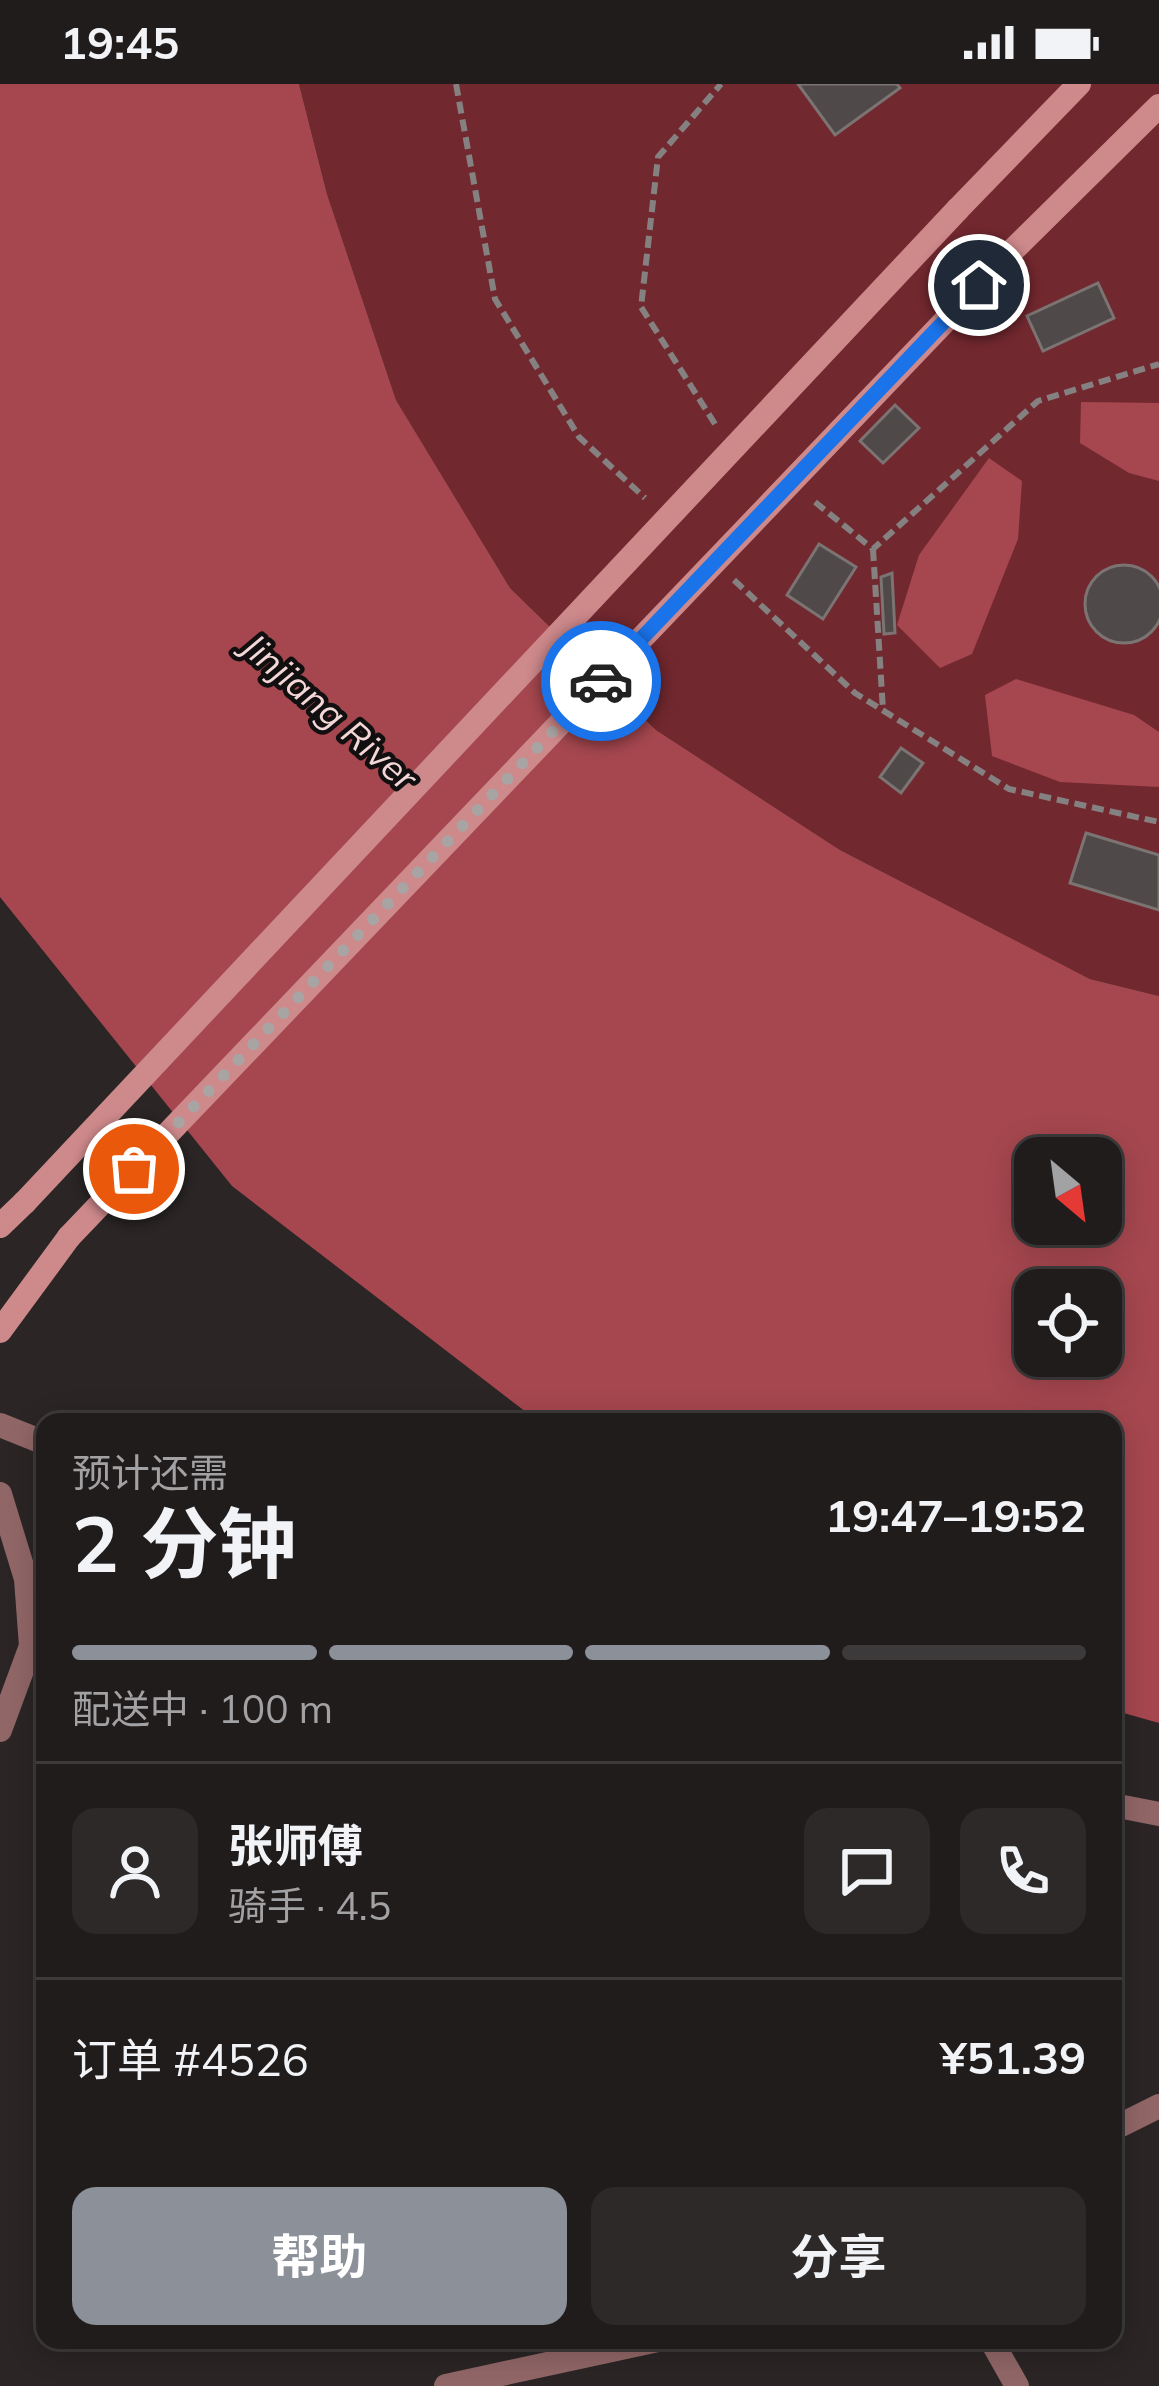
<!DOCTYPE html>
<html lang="zh">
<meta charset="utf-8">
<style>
:root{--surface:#201c1c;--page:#2d2929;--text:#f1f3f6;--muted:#a2a1a3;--line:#3d3a3b;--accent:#8c9099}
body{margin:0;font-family:Mulish,"Noto Sans SC",sans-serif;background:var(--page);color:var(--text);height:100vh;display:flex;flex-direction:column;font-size:45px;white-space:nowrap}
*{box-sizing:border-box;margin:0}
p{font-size:39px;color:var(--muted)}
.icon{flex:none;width:66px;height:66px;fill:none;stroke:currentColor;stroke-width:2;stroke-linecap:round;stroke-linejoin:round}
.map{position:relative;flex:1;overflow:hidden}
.drawer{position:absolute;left:36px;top:1329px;width:1086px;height:936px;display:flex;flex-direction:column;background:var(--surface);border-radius:24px;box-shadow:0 6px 30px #0003,0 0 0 3px var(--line)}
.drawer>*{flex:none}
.needle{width:78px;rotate:151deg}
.buttons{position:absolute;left:1014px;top:1053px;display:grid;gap:24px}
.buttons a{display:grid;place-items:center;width:108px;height:108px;border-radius:24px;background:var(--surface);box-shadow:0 6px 30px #0003,0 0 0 3px var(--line);font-size:60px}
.pin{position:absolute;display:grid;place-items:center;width:102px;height:102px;color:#fff;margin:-51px;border:6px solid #fff;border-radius:50%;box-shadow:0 3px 12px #0007}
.courier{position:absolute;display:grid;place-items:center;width:120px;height:120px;margin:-60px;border:9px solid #1a73e8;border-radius:50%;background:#fff;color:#222;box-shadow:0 3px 15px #0007}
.headline em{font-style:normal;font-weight:700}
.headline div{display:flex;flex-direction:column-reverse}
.headline{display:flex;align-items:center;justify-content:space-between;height:204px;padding:0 36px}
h1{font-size:78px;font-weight:700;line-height:90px}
.bar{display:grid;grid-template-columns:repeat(4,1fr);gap:18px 12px;align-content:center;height:144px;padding:0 36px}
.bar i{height:15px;border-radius:9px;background:var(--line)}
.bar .active{background:var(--accent)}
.bar p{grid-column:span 4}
.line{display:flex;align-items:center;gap:30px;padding:0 36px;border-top:3px solid var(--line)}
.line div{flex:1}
.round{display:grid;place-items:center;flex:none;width:126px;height:126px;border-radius:24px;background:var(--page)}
.cta{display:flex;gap:24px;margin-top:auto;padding:24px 36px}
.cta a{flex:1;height:138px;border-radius:24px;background:var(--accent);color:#fff;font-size:48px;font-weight:700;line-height:138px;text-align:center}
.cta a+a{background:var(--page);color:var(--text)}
.status{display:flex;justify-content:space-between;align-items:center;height:84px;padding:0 60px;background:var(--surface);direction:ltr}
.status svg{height:33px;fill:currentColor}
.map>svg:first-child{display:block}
</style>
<div class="status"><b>19:45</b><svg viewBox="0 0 49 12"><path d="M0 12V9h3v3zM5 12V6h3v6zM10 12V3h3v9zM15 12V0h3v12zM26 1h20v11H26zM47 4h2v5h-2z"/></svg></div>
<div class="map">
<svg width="1159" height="2302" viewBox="0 0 1159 2302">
<rect width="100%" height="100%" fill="#2b2525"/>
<path fill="#72282f" d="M299,0H1159V912L1090,895L840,766L656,646L510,504L396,316L327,110Z"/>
<g fill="#a6474f" fill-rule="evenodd">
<path d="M0,0H299L327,110L396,316L510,504L656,646L840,766L1090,895L1159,912V1639L1113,1626V1338H539L232,1102L0,813ZM1035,1074H1101V1140H1035ZM1035,1206H1101V1272H1035Z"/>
<path d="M1081,318L1159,319V397L1129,389L1080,359Z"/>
<path d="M989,374L1022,397L1018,455L972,570L940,584L897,541L919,471Z"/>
<path d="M1016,595L1134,631L1159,648V703L1060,698L992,672L985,611Z"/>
</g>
<g fill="#504949" stroke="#7b7473" stroke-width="3">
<path d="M798,0H897L900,4L835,51Z"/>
<path d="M1098,199L1114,234L1043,267L1027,232Z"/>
<path d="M895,321L919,344L883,379L860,357Z"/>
<path d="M819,460L856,483L823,535L787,511Z"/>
<circle cx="1124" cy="520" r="39"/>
<path d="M892,489L895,549L884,550L881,493Z"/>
<path d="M901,664L923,679L901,709L880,693Z"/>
<path d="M1086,749L1159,771V826L1070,799Z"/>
</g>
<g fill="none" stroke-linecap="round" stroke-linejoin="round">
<g stroke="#868181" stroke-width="6" stroke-dasharray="12 6" stroke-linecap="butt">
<path d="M456,0L495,215L579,353L645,414"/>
<path d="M715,340L641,223L658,73L721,0"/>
<path d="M815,418L873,465L1038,317L1159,280"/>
<path d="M873,465L883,626"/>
<path d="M734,496L855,609L1009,705L1159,738"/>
</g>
<g stroke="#916667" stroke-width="24">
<path d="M1113,2045L1159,2022"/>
<path d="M991,2256L1017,2302"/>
<path d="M446,2302L658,2256"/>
</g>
<g stroke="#916667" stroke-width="24">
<path d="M0,1341L45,1359"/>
<path d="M0,1410L26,1495L31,1562"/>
<path d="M0,1646L31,1562L45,1501"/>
<path d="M1113,1721L1159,1730"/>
</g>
<g stroke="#ce898b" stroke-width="24">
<path d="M958,125L1079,0"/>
<path d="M1012,167L1159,22"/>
<path d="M0,1142L25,1118"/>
<path d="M0,1247L69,1153"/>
</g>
<g stroke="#ce898b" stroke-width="24">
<path d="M25,1118L958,125"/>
<path d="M69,1153L1012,167"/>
</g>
</g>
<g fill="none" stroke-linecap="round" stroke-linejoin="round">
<path stroke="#a8a4a4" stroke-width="12" stroke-dasharray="0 21.6" d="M134,1085L601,597"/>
<path stroke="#1a73e8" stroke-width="15" d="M601,597L979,201"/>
</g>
<g text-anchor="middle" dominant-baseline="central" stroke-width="9" stroke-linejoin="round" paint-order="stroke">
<g font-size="36" font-style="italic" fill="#f4d8d8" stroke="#110f0f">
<text transform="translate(330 627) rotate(41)">Jinjiang River</text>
</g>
</g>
</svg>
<div class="buttons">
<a><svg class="needle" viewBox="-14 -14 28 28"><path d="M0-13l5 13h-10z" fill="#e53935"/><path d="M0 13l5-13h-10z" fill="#a2a1a3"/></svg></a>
<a><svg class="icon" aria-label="locate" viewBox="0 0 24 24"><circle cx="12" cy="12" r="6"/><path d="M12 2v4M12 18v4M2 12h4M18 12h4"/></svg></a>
</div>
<div class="pin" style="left:134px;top:1085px;background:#ea580c"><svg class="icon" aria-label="bag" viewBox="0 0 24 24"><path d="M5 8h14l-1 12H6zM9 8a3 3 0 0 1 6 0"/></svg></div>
<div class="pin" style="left:979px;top:201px;background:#1f2937"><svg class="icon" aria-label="home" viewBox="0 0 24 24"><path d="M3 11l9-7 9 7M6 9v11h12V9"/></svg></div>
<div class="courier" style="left:601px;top:597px"><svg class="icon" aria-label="car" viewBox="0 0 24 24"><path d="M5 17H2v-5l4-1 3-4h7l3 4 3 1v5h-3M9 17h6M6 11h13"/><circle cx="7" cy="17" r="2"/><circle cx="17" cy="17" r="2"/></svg></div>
<section class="drawer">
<div class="headline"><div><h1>2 分钟</h1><p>预计还需</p></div><em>19:47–19:52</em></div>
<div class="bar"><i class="active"></i><i class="active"></i><i class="active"></i><i></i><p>配送中 · 100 m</p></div>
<div class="line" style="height:216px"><a class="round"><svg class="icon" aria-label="person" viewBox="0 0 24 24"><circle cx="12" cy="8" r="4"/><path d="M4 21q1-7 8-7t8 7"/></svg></a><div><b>张师傅</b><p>骑手 · 4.5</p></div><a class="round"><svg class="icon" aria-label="chat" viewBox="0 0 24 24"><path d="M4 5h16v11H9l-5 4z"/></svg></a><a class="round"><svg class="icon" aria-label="phone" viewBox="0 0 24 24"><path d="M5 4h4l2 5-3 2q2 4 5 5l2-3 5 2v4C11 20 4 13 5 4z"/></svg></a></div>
<div class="line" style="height:156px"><div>订单 #4526</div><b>¥51.39</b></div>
<div class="cta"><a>帮助</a><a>分享</a></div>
</section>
</div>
